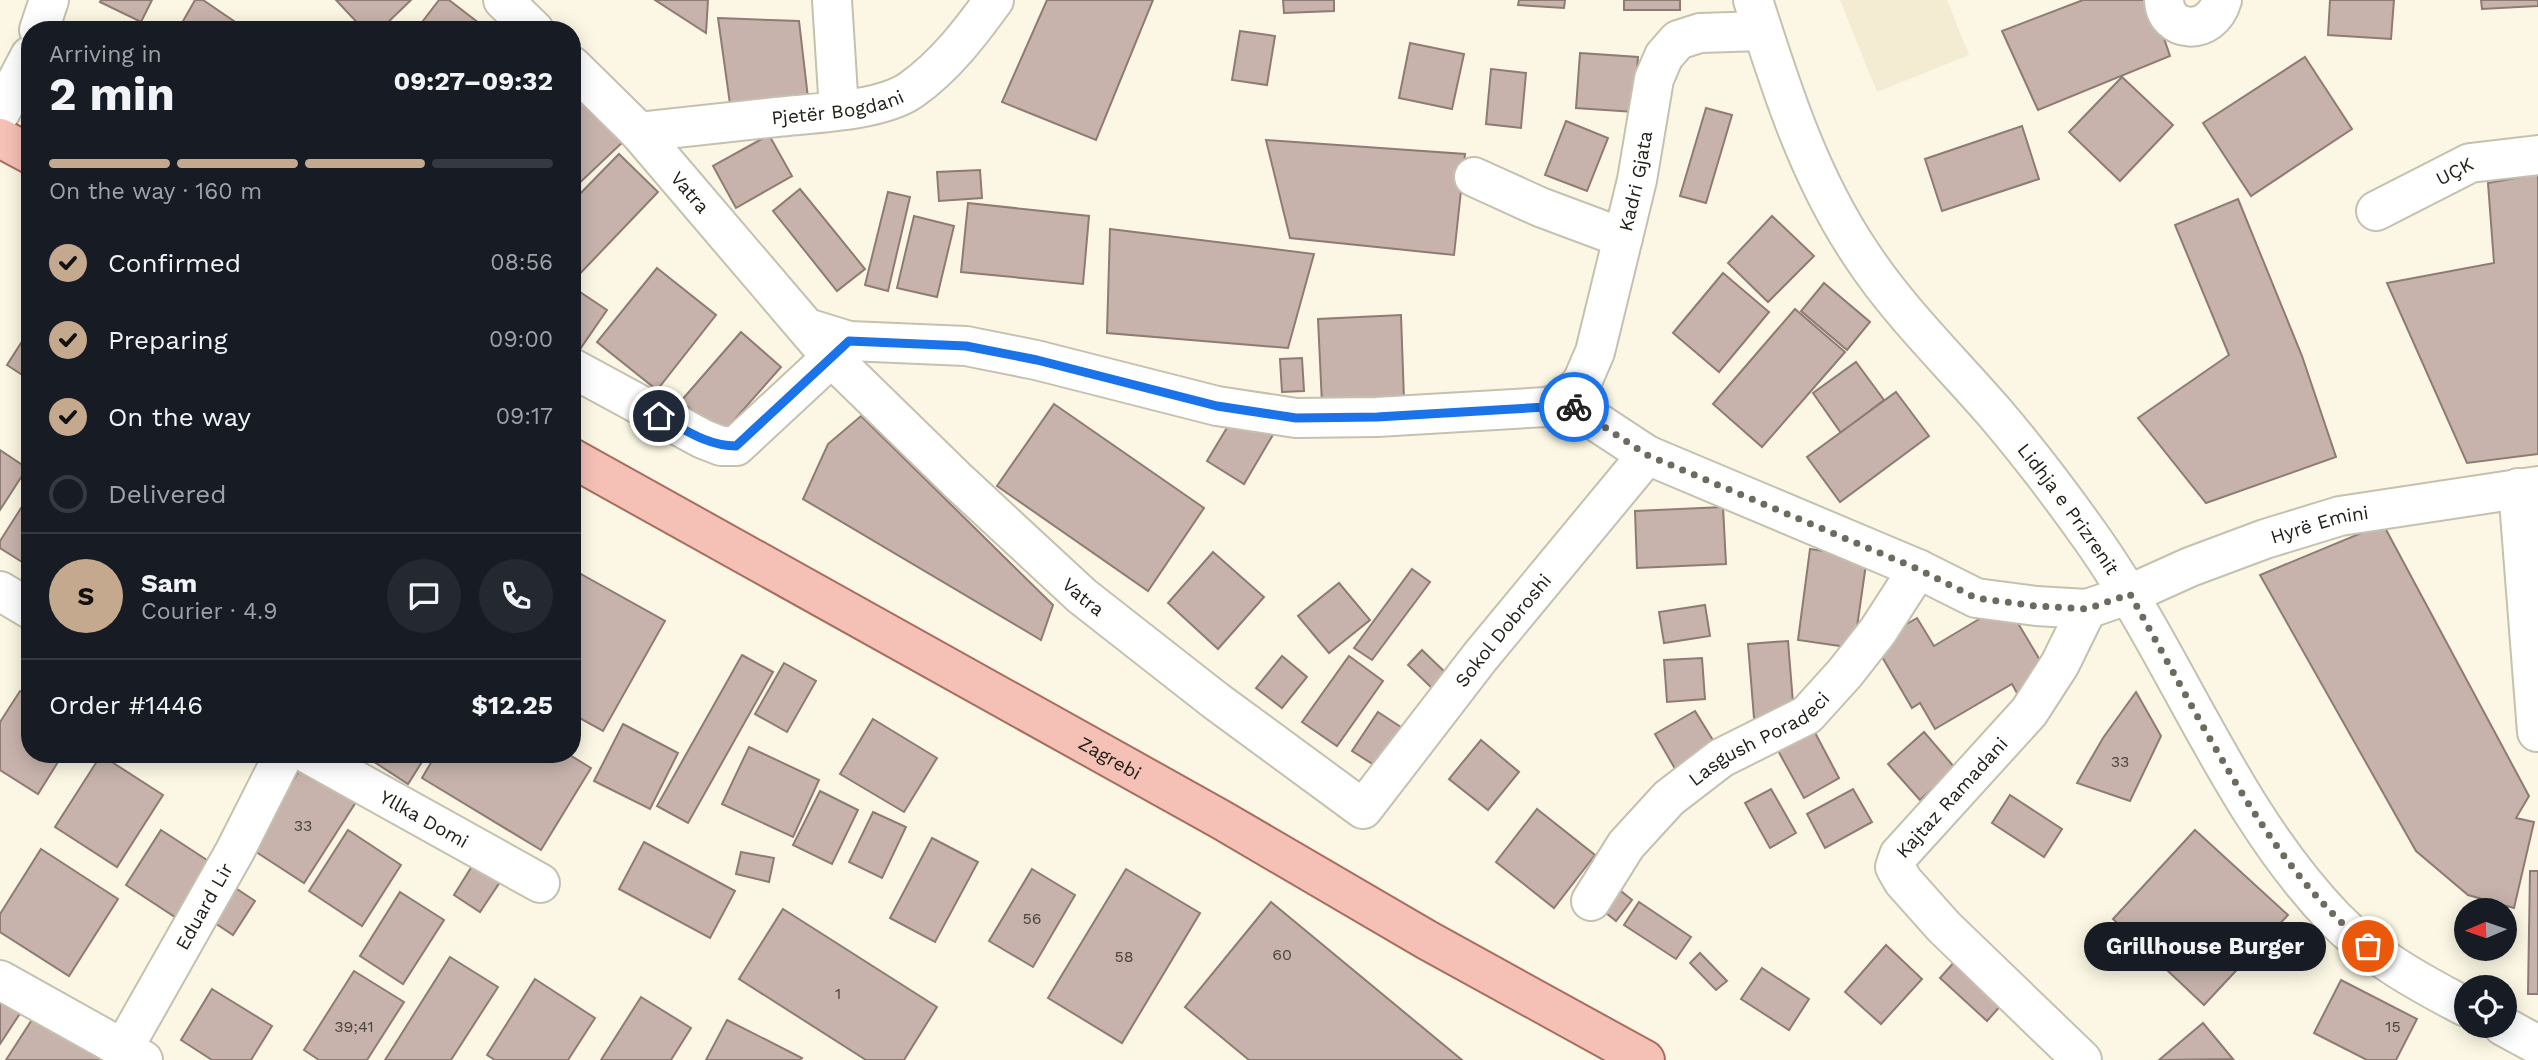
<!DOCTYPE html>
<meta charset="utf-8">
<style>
:root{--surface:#171b24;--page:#242831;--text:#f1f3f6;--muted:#9ea1a6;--line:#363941;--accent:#c4a98e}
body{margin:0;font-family:"Work Sans",sans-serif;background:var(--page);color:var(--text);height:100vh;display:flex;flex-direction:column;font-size:26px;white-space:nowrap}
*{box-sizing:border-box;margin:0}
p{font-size:23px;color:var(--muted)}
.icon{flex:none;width:38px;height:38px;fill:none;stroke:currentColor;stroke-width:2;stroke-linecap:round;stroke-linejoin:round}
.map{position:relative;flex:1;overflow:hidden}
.drawer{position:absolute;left:21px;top:21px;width:560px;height:742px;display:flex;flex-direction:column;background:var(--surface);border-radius:28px;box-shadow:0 4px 18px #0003}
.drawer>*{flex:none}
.needle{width:46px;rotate:268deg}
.buttons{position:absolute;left:2454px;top:898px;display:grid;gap:14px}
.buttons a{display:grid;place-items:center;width:63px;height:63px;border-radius:50%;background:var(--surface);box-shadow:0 4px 18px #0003;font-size:35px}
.pin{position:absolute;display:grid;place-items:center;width:60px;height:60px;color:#fff;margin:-30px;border:4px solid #fff;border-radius:50%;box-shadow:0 2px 7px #0007}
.courier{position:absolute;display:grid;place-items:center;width:70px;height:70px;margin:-35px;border:5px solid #1a73e8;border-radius:50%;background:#fff;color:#222;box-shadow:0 2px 9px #0007}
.bubble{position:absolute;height:49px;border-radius:24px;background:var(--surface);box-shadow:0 4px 18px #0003;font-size:23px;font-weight:700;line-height:49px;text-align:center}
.overview em{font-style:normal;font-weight:700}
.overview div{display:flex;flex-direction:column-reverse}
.overview{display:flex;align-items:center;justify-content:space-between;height:119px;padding:0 28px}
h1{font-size:46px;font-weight:700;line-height:52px}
.bar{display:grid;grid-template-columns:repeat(4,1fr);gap:10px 7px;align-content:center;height:84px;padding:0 28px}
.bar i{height:9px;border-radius:5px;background:var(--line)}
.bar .on{background:var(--accent)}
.bar p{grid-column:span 4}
.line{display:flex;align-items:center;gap:18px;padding:0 28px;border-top:2px solid var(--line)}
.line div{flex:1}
.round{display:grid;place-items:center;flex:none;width:74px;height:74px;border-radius:37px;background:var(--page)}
ol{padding:0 28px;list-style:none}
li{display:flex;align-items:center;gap:21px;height:77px}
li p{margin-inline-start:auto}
li .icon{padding:7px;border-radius:50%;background:var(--accent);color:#111;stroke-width:4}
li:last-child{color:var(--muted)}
li i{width:38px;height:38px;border:4px solid var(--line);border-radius:50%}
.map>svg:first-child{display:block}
</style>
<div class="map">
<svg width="2538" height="1060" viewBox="0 0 2538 1060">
<rect width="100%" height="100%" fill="#fbf7e4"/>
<path fill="#f3ecd2" d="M1840,0H1947L1969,55L1877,92Z"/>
<g fill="#c7b3ac" stroke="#8e7b74" stroke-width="2">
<path d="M101,0H152L141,22L100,2Z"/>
<path d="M195,0H203L247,30H178Z"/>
<path d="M336,0H411L380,30H364Z"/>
<path d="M439,0H449L488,30H416Z"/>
<path d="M655,0H708L706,33Z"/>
<path d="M1047,0H1153L1096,140L1002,102Z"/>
<path d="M1283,0H1334V11L1284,13Z"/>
<path d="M1519,0H1565L1564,8L1518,5Z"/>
<rect x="1624" y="0" width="56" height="10"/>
<path d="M2083,0H2151L2170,56L2038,110L2002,31Z"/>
<path d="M2330,0H2394L2391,39L2328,35Z"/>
<path d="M2481,0H2538V6L2482,9Z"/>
<path d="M718,18L799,21L808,98L731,111Z"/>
<path d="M1240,31L1275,36L1267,85L1232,80Z"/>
<path d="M1410,43L1464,54L1452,109L1399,98Z"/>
<path d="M1580,53L1638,57L1634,112L1576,108Z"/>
<path d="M2305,57L2352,129L2251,196L2203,123Z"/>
<path d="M1491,69L1526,73L1521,128L1486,124Z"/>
<path d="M2122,77L2173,125L2120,181L2069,132Z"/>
<path d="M572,83L626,139L572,190Z"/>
<path d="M1706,108L1732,115L1706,203L1680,196Z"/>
<path d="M1566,121L1608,138L1587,191L1545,175Z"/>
<path d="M2022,126L2039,179L1942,211L1925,159Z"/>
<path d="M769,135L792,176L736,208L713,166Z"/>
<path d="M1266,140L1465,154L1454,255L1290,238Z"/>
<path d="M619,154L658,192L572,282V202Z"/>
<path d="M980,170L982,198L939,201L937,172Z"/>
<path d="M2538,174V454L2467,463L2387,283L2494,263L2488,183Z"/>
<path d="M800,189L865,269L837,291L773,211Z"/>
<path d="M888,192L910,197L888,291L865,285Z"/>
<path d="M2238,199L2302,356L2336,457L2206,503L2138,418L2229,355L2175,225Z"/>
<path d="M968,203L1089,216L1083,284L961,272Z"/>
<path d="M914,216L954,226L937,297L897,288Z"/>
<path d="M1772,216L1814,256L1768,302L1728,263Z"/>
<path d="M1110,229L1314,254L1288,348L1107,333Z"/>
<path d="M657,268L716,315L657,390L597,342Z"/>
<path d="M1723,273L1769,312L1719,372L1673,333Z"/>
<path d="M1824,283L1870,322L1847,350L1801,311Z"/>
<path d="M574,288L607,310L578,352L572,348Z"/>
<path d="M1795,309L1845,352L1762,447L1713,404Z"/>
<path d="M1401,315L1404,400L1322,404L1318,319Z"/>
<path d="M30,329V380L7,365Z"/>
<path d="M741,332L781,367L721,435L681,401Z"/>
<path d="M1302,358L1304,391L1282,392L1280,359Z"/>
<path d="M1856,362L1884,400L1841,433L1813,393Z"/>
<path d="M1896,392L1929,436L1840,502L1807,457Z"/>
<path d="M1054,404L1204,508L1148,591L997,486Z"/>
<path d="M1237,411L1274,433L1244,484L1207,461Z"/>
<path d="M861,416L1053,605L1041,640L803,499L828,444Z"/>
<path d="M0,450L27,468L0,510Z"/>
<path d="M30,494V567L0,548V541Z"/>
<path d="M1723,507L1726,564L1637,568L1635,511Z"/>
<path d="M2383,524L2529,796L2516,818L2534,822L2514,908L2468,895L2416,851L2260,575Z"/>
<path d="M1810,549L1867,557L1854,648L1798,640Z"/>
<path d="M1213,552L1264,597L1218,649L1168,603Z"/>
<path d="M572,569L665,621L603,731L572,714Z"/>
<path d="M1412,569L1430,582L1372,660L1354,648Z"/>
<path d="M1339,583L1370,620L1329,653L1298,616Z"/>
<path d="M2006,603L2050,677L2018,695L2012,684L1935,729L1920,703L1912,708L1874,643L1917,618L1934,646Z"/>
<path d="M1705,605L1710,636L1664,643L1659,612Z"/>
<path d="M1788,641L1794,715L1754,718L1748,644Z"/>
<path d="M1422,650L1448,675L1434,690L1408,665Z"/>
<path d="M742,655L773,672L688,823L657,806Z"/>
<path d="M1282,656L1307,677L1282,708L1256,688Z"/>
<path d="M1349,656L1383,681L1337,746L1302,722Z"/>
<path d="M1702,658L1705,699L1667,702L1664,660Z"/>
<path d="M784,663L816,681L787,732L755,714Z"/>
<path d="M20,691L30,697V754H63L38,794L0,770V722Z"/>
<path d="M2136,692L2161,736L2130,801L2077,783L2103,738Z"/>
<path d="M1695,711L1719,750L1678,774L1655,734Z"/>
<path d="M1378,712L1407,731L1382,770L1352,751Z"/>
<path d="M873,719L937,758L904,812L840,774Z"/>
<path d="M623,724L678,753L650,809L594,781Z"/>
<path d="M1812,727L1839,778L1804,798L1776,747Z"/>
<path d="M1924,732L1955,768L1920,800L1888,764Z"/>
<path d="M1481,740L1519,772L1488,810L1449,779Z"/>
<path d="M749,747L819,780L793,837L722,804Z"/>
<path d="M362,754H427L408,784Z"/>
<path d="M436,754H568L591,768L541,850L422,778Z"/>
<path d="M101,755L163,795L117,867L55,827Z"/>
<path d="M301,768L356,802L304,883L250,848Z"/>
<path d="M1771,789L1796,833L1770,848L1745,803Z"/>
<path d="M1853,789L1872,822L1825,848L1807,814Z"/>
<path d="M820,791L858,810L832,864L793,845Z"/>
<path d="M2010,795L2062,829L2044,857L1992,823Z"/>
<path d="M1537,809L1595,855L1554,908L1496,862Z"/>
<path d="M873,812L906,827L882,878L849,862Z"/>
<path d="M161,830L210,862L175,917L126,885Z"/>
<path d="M348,830L401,865L362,926L309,891Z"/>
<path d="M2195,830L2288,915L2204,1005L2113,919Z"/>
<path d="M932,838L978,862L935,942L890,918Z"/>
<path d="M644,842L735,891L710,938L619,889Z"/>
<path d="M41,849L118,899L69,976L0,932V914Z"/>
<path d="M741,852L774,858L769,882L736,874Z"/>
<path d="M479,855L506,873L480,912L454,895Z"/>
<path d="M1032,869L1075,895L1033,967L989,941Z"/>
<path d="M1126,869L1200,913L1122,1043L1048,998Z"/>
<path d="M2530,871H2538V994H2528Z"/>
<path d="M228,883L255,901L233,935L206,917Z"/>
<path d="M1611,883L1632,900L1616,921L1595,904Z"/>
<path d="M400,892L444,920L403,984L360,956Z"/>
<path d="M1271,902L1462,1060H1249L1185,1007Z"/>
<path d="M1639,902L1691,937L1676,959L1624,925Z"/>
<path d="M783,909L937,1007L904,1060H866L739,979Z"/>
<path d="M1886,945L1922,979L1881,1024L1845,992Z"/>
<path d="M1700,953L1727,981L1716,990L1690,963Z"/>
<path d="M450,957L498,987L451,1060H385Z"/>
<path d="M1956,960L2003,1003L1987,1021L1940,978Z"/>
<path d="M1762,968L1809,999L1789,1030L1741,999Z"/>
<path d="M354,971L404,1002L367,1060H319L304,1050Z"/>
<path d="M535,979L595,1018L568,1060H495L487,1055Z"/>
<path d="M2341,980L2417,1019L2396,1060H2367L2314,1033Z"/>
<path d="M212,989L272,1026L251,1060H212L181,1040Z"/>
<path d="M641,997L691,1028L671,1060H601Z"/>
<path d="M0,1000L21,1012L0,1044Z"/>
<path d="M35,1015L106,1060H6Z"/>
<path d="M727,1020L802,1058L800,1060H706Z"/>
<path d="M2203,1023L2233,1059L2159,1060Z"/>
</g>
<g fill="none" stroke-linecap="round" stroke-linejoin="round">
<defs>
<g id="minor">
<path d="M503,0L534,30"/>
<path d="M832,0L839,110"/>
<path id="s1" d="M1753,0C1781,88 1809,177 1861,254C1899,312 1950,361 1995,413C2030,454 2064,499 2095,543C2180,665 2231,811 2335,919C2371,956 2420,983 2466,1007"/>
<path d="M2164,0C2165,33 2211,38 2222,0"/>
<path d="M39,30L49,0"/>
<path id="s2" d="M572,66L639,132L831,357L958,481L1082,596L1216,701L1363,809L1480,657L1647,455"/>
<path d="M0,113L30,56"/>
<path id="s3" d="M639,132C685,127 731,122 777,117C814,113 881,111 911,90C945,66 970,33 994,0"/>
<path d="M1474,177L1540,207L1623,238"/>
<path id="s4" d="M2376,211L2470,163L2538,155"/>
<path id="s5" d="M807,328L849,341L966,346L1036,360L1217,406L1296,418L1377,417L1546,407L1565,401L1647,455L1918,569L1976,598L2036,606L2087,609L2130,594L2190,567L2265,539L2340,516L2538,486"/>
<path d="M572,368L703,439L721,446H736L849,341"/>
<path id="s6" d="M1565,401L1582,382L1595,352L1637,180L1654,79L1664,56L1678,40L1700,33L1762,31"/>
<path d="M2518,488L2537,732"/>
<path d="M0,591L30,609"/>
<path id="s7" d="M308,754L540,883"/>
<path id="s8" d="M1591,901L1626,845L1669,798L1721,758L1807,715L1845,673L1878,631L1918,569"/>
<path d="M0,980L143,1060"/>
<path d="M2503,1026L2538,1045"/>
<path id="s9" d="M123,1049L235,851L280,762"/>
<path id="s10" d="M2082,1060L1944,927L1903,881L1895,867L1899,855L2029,712L2060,664L2087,609"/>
</g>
<g id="major">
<path d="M0,138L30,154"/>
<path id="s11" d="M572,458L1220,819L1427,940L1645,1060"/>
</g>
</defs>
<use href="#minor" stroke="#c5c1af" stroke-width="42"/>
<use href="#major" stroke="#a76e60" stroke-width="42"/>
<use href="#minor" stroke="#fff" stroke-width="38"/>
<use href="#major" stroke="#f5c1b7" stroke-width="38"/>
</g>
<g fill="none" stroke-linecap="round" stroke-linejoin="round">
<path stroke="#6d6b60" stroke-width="7" stroke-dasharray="0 12.6" d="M1574,407L1647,455L1918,569L1976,598L2036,606L2087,609L2130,594C2155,639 2180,685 2205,730C2250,809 2296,887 2368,946"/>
<path stroke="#1a73e8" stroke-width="9" d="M659,416C684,429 707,446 736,446L849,341L966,346L1037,360L1217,406L1296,418L1377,417L1546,407L1565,401L1574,407"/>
</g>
<g text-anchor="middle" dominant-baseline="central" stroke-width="5" stroke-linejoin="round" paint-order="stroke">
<g font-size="16" fill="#4a453e">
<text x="2120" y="761">33</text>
<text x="303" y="825">33</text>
<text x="1032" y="918">56</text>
<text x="1282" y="954">60</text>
<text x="1124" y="956">58</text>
<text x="838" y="993">1</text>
<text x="354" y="1026">39;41</text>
<text x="2393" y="1026">15</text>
</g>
<g font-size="19" fill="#212019" stroke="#fff">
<text stroke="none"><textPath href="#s3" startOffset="200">Pjetër Bogdani</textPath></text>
<text stroke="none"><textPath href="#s4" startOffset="88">UÇK</textPath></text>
<text stroke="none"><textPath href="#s6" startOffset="234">Kadri Gjata</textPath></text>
<text stroke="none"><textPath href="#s2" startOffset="173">Vatra</textPath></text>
<text stroke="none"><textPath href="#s1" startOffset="606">Lidhja e Prizrenit</textPath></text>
<text stroke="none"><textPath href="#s5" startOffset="1586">Hyrë Emini</textPath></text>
<text stroke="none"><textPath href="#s2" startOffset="738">Vatra</textPath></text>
<text stroke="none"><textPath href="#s2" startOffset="1316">Sokol Dobroshi</textPath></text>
<text stroke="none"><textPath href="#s8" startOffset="238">Lasgush Poradeci</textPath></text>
<text stroke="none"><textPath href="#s11" startOffset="616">Zagrebi</textPath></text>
<text stroke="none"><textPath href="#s10" startOffset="360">Kajtaz Ramadani</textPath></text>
<text stroke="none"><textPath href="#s7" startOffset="133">Yllka Domi</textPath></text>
<text stroke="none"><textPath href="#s9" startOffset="164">Eduard Lir</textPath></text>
</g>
</g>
</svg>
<div class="buttons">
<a><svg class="needle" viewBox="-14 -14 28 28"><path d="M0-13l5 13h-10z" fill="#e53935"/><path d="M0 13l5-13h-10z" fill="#9ea1a6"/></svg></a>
<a><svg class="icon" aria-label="locate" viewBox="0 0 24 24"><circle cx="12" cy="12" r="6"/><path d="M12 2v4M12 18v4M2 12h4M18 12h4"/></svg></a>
</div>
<div class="pin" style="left:2368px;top:946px;background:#ea580c"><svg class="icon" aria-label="bag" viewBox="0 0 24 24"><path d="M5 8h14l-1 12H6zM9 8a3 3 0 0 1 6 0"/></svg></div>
<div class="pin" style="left:659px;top:416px;background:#1f2937"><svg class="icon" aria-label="home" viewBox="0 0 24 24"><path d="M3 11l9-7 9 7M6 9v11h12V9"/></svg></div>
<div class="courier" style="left:1574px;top:407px"><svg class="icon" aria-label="bike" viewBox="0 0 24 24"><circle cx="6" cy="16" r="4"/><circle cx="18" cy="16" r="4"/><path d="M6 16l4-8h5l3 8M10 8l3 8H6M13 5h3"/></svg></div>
<div class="bubble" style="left:2084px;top:922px;width:242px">Grillhouse Burger</div>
<section class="drawer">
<div class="overview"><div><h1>2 min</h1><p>Arriving in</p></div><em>09:27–09:32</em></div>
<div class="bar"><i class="on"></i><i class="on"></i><i class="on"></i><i></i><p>On the way · 160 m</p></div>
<ol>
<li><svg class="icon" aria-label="check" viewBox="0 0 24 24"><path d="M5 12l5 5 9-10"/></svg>Confirmed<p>08:56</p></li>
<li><svg class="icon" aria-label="check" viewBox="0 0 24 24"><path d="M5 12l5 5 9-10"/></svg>Preparing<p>09:00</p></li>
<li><svg class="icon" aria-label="check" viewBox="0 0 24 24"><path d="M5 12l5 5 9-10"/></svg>On the way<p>09:17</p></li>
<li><i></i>Delivered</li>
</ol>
<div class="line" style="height:126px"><b class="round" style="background:var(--accent);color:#111">S</b><div><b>Sam</b><p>Courier · 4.9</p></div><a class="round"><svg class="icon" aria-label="chat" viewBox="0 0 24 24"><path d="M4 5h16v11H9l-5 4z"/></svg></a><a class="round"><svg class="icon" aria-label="phone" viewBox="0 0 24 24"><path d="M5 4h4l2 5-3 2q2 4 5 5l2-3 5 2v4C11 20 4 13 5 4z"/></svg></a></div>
<div class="line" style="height:91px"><div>Order #1446</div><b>$12.25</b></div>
</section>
</div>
